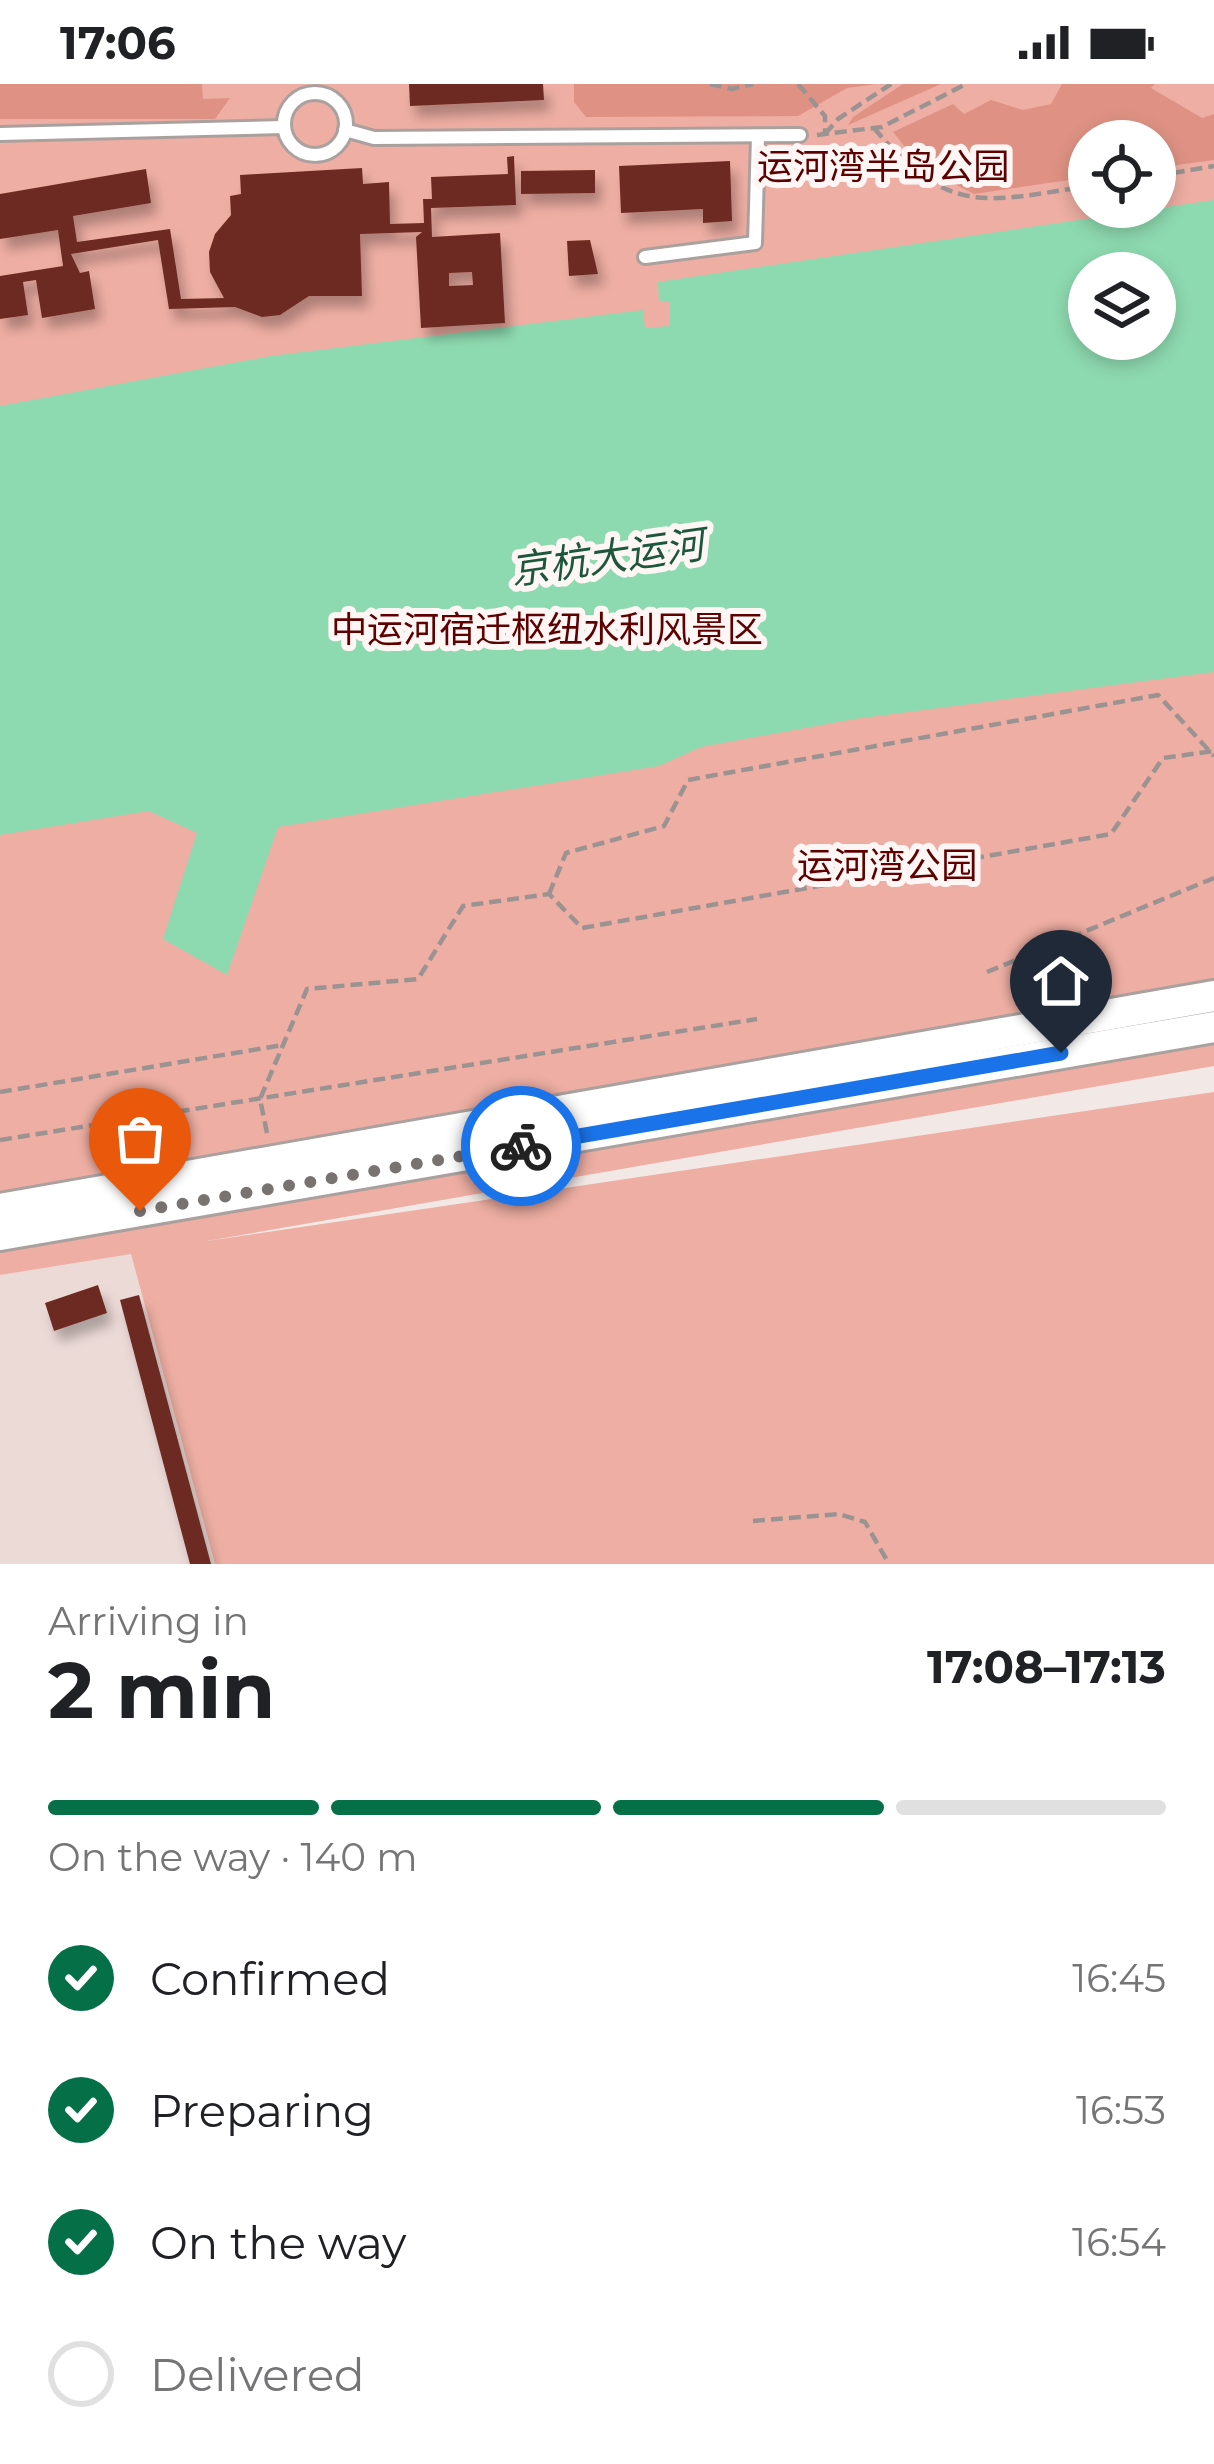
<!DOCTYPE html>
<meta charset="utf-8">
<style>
:root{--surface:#fff;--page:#f2f2f2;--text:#202124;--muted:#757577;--line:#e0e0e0;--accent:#056f47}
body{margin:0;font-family:Montserrat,"Noto Sans SC",sans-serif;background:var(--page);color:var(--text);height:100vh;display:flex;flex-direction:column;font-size:45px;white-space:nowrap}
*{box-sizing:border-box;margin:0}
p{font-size:39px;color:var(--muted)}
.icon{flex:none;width:66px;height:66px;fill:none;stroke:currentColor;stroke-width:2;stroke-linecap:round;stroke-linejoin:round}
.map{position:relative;height:1480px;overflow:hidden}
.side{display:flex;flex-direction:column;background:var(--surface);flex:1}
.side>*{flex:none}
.fabs{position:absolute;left:1068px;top:36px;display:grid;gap:24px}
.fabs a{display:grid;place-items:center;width:108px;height:108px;border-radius:50%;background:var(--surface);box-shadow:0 6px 18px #0003;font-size:60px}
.pin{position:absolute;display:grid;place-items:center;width:102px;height:102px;color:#fff;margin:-123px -51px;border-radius:50% 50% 50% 0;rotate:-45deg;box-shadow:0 0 12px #0007}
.pin .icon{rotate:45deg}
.courier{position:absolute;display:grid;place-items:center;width:120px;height:120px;margin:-60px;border:9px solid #1a73e8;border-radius:50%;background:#fff;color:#222;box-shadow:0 3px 15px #0007}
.headline em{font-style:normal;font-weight:700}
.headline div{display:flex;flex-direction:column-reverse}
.headline{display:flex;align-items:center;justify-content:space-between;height:204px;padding:0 48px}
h1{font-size:78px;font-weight:700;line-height:90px}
.bar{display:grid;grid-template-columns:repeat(4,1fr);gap:18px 12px;align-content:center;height:144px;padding:0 48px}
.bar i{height:15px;border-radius:9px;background:var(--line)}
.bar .selected{background:var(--accent)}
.bar p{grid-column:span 4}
ol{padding:0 48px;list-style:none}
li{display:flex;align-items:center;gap:36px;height:132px}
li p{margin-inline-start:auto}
li .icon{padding:12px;border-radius:50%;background:var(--accent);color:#fff;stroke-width:4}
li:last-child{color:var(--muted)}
li i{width:66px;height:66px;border:6px solid var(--line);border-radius:50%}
.status{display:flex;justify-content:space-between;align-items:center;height:84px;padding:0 60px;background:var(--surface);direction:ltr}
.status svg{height:33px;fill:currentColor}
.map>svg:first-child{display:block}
</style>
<div class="status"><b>17:06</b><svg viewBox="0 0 49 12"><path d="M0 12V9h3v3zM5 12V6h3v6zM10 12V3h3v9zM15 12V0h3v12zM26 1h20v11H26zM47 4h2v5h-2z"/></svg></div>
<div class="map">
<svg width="1214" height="1480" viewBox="0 0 1214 1480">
<defs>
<filter id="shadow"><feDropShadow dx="6" dy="11" stdDeviation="6" flood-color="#0004"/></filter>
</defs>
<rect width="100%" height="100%" fill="#f2e8e6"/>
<path fill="#ecdad7" d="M131,1169L215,1480H0V1191Z"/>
<path fill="#eeaea3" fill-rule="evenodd" d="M0,0H1214V982L207,1157L1214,1008V1480H215L131,1170L0,1191ZM1089,57H1155V123H1089ZM1089,189H1155V255H1089Z"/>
<g fill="#df9284">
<path d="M0,0H202L203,15L230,14L215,35H0Z"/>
<path d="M574,0H877L847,4L798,32L586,33L574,18Z"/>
<path d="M903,0H941L848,41L853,33Z"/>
<path d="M1062,0H1155L1151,4L1202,34L1214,30V76L1155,84V57H1089V93L974,110L921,83L893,48L953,20L964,30L991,16L1023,26L1051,20Z"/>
</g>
<path fill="#8edab0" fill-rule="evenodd" d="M1214,116V588L855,635L701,663L659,682L278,743L227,891L163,855L197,749L149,727L0,751V322L271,272L643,226L645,244L670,242V218H659L658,198ZM1089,189H1155V255H1089Z"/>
<g fill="#6d2b21" fill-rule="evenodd" filter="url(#shadow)">
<path d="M409,0H543L544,16L410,22Z"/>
<path d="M514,72L516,121L431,124L432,153L500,149L505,239L421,244L416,153L422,148L360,150L362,212H309L280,231L262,233L235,223L169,225L158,156L71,170L80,189L89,187L95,225L42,234L36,196L23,198L28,231L0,235V192L63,182L58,146L0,155V110L146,85L151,119L73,132L77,158L170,145L181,215L224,214L210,188L209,168L215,150L231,131L230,112L241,110L240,91L362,84L363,100L389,98L390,140L424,139L423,115H432L431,93L508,90L507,73ZM472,188L473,201L449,202V189Z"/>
<path d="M730,77L732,137L703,139V125L621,129L619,82Z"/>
<path d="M595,86V109L521,110V87Z"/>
<path d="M590,156L598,190L569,192L567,157Z"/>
<path d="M98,1201L107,1229L54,1247L45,1219Z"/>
<path d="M139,1211L211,1480H190L120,1216Z"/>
</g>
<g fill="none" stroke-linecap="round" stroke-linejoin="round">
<defs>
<g id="service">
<circle cx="315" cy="40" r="31"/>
<path d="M345,46L374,54L800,51"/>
<path d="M0,50L284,43"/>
<path d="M645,173L755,159L758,52"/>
</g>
<g id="tertiary">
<path d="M0,1125L1214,912"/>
<path d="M0,1151L1214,943"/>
</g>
</defs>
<use href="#service" stroke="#aaa19f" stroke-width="18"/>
<use href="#tertiary" stroke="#aaa19f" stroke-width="36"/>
<g stroke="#9a9391" stroke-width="4.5" stroke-dasharray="12 6" stroke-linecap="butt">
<path d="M710,0L732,5L753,0"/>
<path d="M798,0L825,32V50"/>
<path d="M874,44C949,133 984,118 1089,102"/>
<path d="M825,50L838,35L891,0"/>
<path d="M817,51L882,43L966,0"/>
<path d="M1155,92L1214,82"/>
<path d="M549,810L566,769L664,742L688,696L1158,611L1214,672"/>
<path d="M987,888L1214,794"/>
<path d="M0,1008L283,961"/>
<path d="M267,1049L260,1015L307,905L418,895L463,822L549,810L582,844L1111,750L1163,674L1214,667"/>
<path d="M0,1056L757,935"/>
<path d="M753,1437L839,1430L865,1438L889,1480"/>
</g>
<use href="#service" stroke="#fff" stroke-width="12"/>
<use href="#tertiary" stroke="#fff" stroke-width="30"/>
</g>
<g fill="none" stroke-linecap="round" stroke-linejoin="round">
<path stroke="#787270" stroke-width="12" stroke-dasharray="0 21.6" d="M140,1127L521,1062"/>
<path stroke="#1a73e8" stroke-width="15" d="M521,1062L1061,969"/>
</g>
<g text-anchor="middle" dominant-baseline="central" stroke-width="12" stroke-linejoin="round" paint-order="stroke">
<g font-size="36" fill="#5e0000" stroke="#fef6f4">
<text x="883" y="82">运河湾半岛公园</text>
<text x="547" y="545">中运河宿迁枢纽水利风景区</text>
<text x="887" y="781">运河湾公园</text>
</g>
<g font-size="39" font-style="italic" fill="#1c563b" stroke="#fef6f4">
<text transform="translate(607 473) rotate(-8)">京杭大运河</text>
</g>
</g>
</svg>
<div class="fabs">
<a><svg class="icon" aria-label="locate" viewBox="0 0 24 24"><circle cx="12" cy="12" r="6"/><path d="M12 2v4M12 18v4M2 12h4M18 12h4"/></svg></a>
<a><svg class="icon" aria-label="layers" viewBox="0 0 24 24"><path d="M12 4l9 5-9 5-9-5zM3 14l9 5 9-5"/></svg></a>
</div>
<div class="pin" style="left:140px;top:1127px;background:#ea580c"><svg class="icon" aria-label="bag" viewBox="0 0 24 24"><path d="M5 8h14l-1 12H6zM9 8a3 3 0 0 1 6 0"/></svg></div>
<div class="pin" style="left:1061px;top:969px;background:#1f2937"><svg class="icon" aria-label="home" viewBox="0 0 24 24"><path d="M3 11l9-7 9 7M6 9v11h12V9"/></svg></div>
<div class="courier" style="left:521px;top:1062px"><svg class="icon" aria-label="bike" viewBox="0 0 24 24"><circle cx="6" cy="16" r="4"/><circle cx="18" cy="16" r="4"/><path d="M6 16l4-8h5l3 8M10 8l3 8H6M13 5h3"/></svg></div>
</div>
<section class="side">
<div class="headline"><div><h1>2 min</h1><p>Arriving in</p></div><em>17:08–17:13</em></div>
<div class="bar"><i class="selected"></i><i class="selected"></i><i class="selected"></i><i></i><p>On the way · 140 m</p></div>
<ol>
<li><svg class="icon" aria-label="check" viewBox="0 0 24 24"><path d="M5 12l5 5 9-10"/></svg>Confirmed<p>16:45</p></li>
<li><svg class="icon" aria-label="check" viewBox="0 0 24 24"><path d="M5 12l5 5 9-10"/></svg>Preparing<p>16:53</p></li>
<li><svg class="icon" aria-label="check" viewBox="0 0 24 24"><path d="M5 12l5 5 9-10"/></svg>On the way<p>16:54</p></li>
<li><i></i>Delivered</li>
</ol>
</section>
